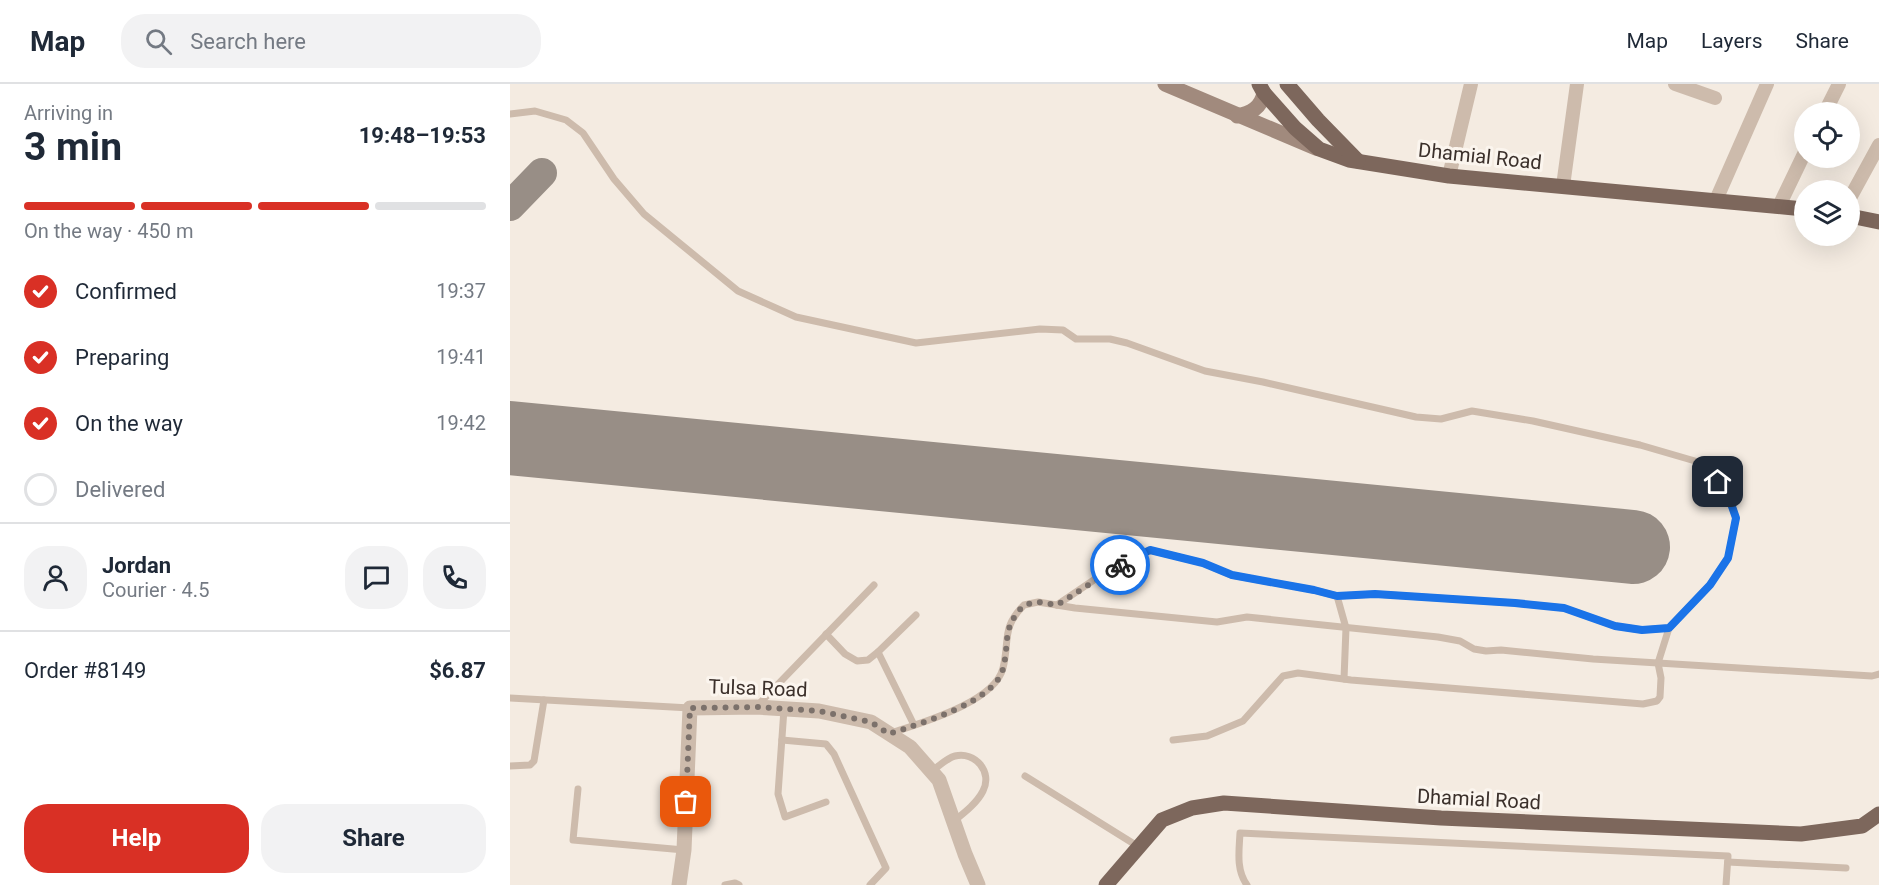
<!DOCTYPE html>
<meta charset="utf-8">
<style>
:root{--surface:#fff;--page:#f2f2f3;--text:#1f2937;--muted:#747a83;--line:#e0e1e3;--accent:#d93025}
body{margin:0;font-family:Roboto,sans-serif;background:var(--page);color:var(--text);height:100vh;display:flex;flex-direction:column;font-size:22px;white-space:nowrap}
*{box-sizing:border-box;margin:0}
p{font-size:20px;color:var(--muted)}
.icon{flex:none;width:33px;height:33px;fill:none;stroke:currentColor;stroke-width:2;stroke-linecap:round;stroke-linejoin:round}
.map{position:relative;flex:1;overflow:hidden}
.details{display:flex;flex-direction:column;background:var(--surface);width:510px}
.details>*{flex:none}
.controls{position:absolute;left:1284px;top:18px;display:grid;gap:12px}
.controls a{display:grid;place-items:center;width:66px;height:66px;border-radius:50%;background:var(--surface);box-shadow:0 6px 24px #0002;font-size:30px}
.pin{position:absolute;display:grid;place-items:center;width:51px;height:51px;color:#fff;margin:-26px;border-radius:12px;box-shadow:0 3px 9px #0006}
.courier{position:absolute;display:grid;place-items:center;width:60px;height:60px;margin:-30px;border:4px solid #1a73e8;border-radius:50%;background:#fff;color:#222;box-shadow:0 2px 8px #0007}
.overview em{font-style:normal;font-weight:700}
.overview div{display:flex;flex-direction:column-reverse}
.overview{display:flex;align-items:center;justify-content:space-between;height:102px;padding:0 24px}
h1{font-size:39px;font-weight:700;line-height:45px}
.bar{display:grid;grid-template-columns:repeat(4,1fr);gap:9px 6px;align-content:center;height:72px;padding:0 24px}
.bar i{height:8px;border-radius:4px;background:var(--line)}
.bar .active{background:var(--accent)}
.bar p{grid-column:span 4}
.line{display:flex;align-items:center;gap:15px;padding:0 24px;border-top:2px solid var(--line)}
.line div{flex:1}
.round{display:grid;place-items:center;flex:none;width:63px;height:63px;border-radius:24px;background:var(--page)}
ol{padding:0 24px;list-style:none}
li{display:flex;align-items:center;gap:18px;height:66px}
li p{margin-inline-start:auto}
li .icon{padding:6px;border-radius:50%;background:var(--accent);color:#fff;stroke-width:4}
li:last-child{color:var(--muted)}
li i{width:33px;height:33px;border:3px solid var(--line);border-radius:50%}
.cta{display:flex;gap:12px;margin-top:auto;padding:12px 24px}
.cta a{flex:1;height:69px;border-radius:24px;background:var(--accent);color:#fff;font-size:24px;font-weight:700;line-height:69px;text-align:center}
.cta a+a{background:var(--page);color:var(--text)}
header{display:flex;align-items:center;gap:36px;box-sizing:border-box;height:84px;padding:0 30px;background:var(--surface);border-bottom:2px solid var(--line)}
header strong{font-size:28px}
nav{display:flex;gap:33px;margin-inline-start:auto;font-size:21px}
.search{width:420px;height:54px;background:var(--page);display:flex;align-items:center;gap:15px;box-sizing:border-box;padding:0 21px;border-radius:24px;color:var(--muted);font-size:22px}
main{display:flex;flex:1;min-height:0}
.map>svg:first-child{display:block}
</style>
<header>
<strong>Map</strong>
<div class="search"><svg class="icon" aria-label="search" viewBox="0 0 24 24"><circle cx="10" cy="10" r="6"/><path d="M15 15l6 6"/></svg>Search here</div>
<nav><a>Map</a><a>Layers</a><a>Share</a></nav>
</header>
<main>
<section class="details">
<div class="overview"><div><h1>3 min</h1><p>Arriving in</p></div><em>19:48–19:53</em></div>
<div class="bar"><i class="active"></i><i class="active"></i><i class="active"></i><i></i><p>On the way · 450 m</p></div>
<ol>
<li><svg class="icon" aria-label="check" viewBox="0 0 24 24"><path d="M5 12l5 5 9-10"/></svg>Confirmed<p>19:37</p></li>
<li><svg class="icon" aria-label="check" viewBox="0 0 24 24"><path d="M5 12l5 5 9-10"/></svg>Preparing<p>19:41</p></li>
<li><svg class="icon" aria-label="check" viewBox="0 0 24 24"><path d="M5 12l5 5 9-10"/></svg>On the way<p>19:42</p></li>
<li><i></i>Delivered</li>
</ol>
<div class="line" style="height:108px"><a class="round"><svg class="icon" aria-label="person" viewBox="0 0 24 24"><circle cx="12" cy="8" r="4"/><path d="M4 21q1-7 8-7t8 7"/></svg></a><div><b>Jordan</b><p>Courier · 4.5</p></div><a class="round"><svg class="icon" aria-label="chat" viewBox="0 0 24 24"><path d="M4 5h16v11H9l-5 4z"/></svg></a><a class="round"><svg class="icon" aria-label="phone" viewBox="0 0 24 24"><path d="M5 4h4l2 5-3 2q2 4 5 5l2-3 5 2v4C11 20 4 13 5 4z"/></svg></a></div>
<div class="line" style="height:78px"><div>Order #8149</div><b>$6.87</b></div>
<div class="cta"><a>Help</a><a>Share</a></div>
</section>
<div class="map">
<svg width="1369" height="801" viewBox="0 0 1369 801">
<rect width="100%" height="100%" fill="#f4ebe1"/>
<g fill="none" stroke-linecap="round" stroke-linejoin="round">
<path stroke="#988e86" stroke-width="30" d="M0,122L32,89"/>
<path stroke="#988e86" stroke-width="74" d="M0,354L1123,463"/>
<g stroke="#cdbbac" stroke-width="7">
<path d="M0,30L25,27L56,36L73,49L104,95L134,130L228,207L286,233L406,259L530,245L553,246L566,255H600L617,259L695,287L753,298L906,333L931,335L962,327L1023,337L1130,361L1185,377L1217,408L1226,434L1218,474L1200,501L1159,544L1148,579L1151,594L1150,613L1147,617L1133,620L841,596L788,589L773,592L733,637L697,652L663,656"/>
<path d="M827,512L836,544L834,595"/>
<path d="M547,521L597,487L640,466L693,479L721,491L804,506L827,512L865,510L1005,519L1054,524L1105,542L1132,546L1159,544"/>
<path d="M316,550L335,570L347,577L358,576L368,568"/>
<path d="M0,614L180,624"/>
<path d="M247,622L364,501"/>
<path d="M274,625L268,710L275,733L316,718"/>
<path d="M404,641L368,568L406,531"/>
<path d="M381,649C411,639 485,618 493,584C500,556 491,544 514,521L528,518L565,524L707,538L737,533L928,553L950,557L964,565L976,567L991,566L1083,575L1362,592L1369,590"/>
<path d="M272,656L316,660L324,670L376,784L360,801"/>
<path d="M0,682L20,681L24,677L34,616"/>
<path d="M422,687C429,682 437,674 445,672C465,667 483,688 473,707C467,719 454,729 444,737"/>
<path d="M515,692L629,763"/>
<path d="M68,705L63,756L174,766"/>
<path d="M1218,778L1336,784"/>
<path d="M215,801L225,799L229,801"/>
<path d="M737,801C726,786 729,767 730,749L1218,772L1216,801"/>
</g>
<g stroke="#cdbbac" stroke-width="14">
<path d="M1165,0L1205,14"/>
<path d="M1315,28L1329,0"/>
<path d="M939,92L961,0"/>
<path d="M1053,102L1067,0"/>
<path d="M1340,114L1369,61"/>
<path d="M1206,116L1257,0"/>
<path d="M1269,122L1294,70"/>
</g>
<path stroke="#cdbbac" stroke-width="15" d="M169,801L174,766L180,624L246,623L309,627L361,638L400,663L429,696L455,770L468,801"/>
<g stroke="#a18a7d" stroke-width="15">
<path d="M655,0L806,64"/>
<path d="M727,32C741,29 751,24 754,9"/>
</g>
<g stroke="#7d675c" stroke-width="15">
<path d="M749,0L754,9L785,44L809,65L839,76L939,92L1294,125"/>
<path d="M777,0L808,36L848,77"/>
<path d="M1340,132L1369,138"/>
<path d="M596,801L652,736L682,724L714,719L931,734L1291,750L1352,742L1369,730"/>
</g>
</g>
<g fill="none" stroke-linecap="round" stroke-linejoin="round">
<path stroke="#7c716b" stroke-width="6" stroke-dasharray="0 10.8" d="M176,718L180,624L246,623L309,627L361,638L379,650C410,639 484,619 493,585C500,557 491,545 514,521L528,518L547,521L610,481"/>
<path stroke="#1a73e8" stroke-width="8" d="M610,481L640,466L693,479L722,491L804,506L827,512L865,510L1005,519L1054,524L1105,542L1132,546L1159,544L1200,501L1218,474L1226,434L1217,408L1208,398"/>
</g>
<g text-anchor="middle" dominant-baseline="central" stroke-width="6" stroke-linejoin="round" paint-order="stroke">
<g font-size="20" fill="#3b302b" stroke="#fbf5ee">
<text transform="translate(970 72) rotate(6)">Dhamial Road</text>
<text transform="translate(248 604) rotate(2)">Tulsa Road</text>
<text transform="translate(969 715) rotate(3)">Dhamial Road</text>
</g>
</g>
</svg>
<div class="controls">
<a><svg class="icon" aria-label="locate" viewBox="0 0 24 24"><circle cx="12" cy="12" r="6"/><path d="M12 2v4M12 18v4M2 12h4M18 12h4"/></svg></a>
<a><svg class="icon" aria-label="layers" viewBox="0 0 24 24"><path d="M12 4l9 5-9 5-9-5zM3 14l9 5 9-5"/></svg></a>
</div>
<div class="pin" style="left:176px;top:718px;background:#ea580c"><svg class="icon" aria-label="bag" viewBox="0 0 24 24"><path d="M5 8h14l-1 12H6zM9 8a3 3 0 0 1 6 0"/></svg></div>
<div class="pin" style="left:1208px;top:398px;background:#1f2937"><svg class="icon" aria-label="home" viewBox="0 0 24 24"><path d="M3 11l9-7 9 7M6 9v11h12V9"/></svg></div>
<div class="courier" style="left:610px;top:481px"><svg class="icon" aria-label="bike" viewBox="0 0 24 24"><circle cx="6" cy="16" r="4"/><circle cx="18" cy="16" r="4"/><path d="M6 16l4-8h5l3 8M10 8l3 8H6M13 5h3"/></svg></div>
</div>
</main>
